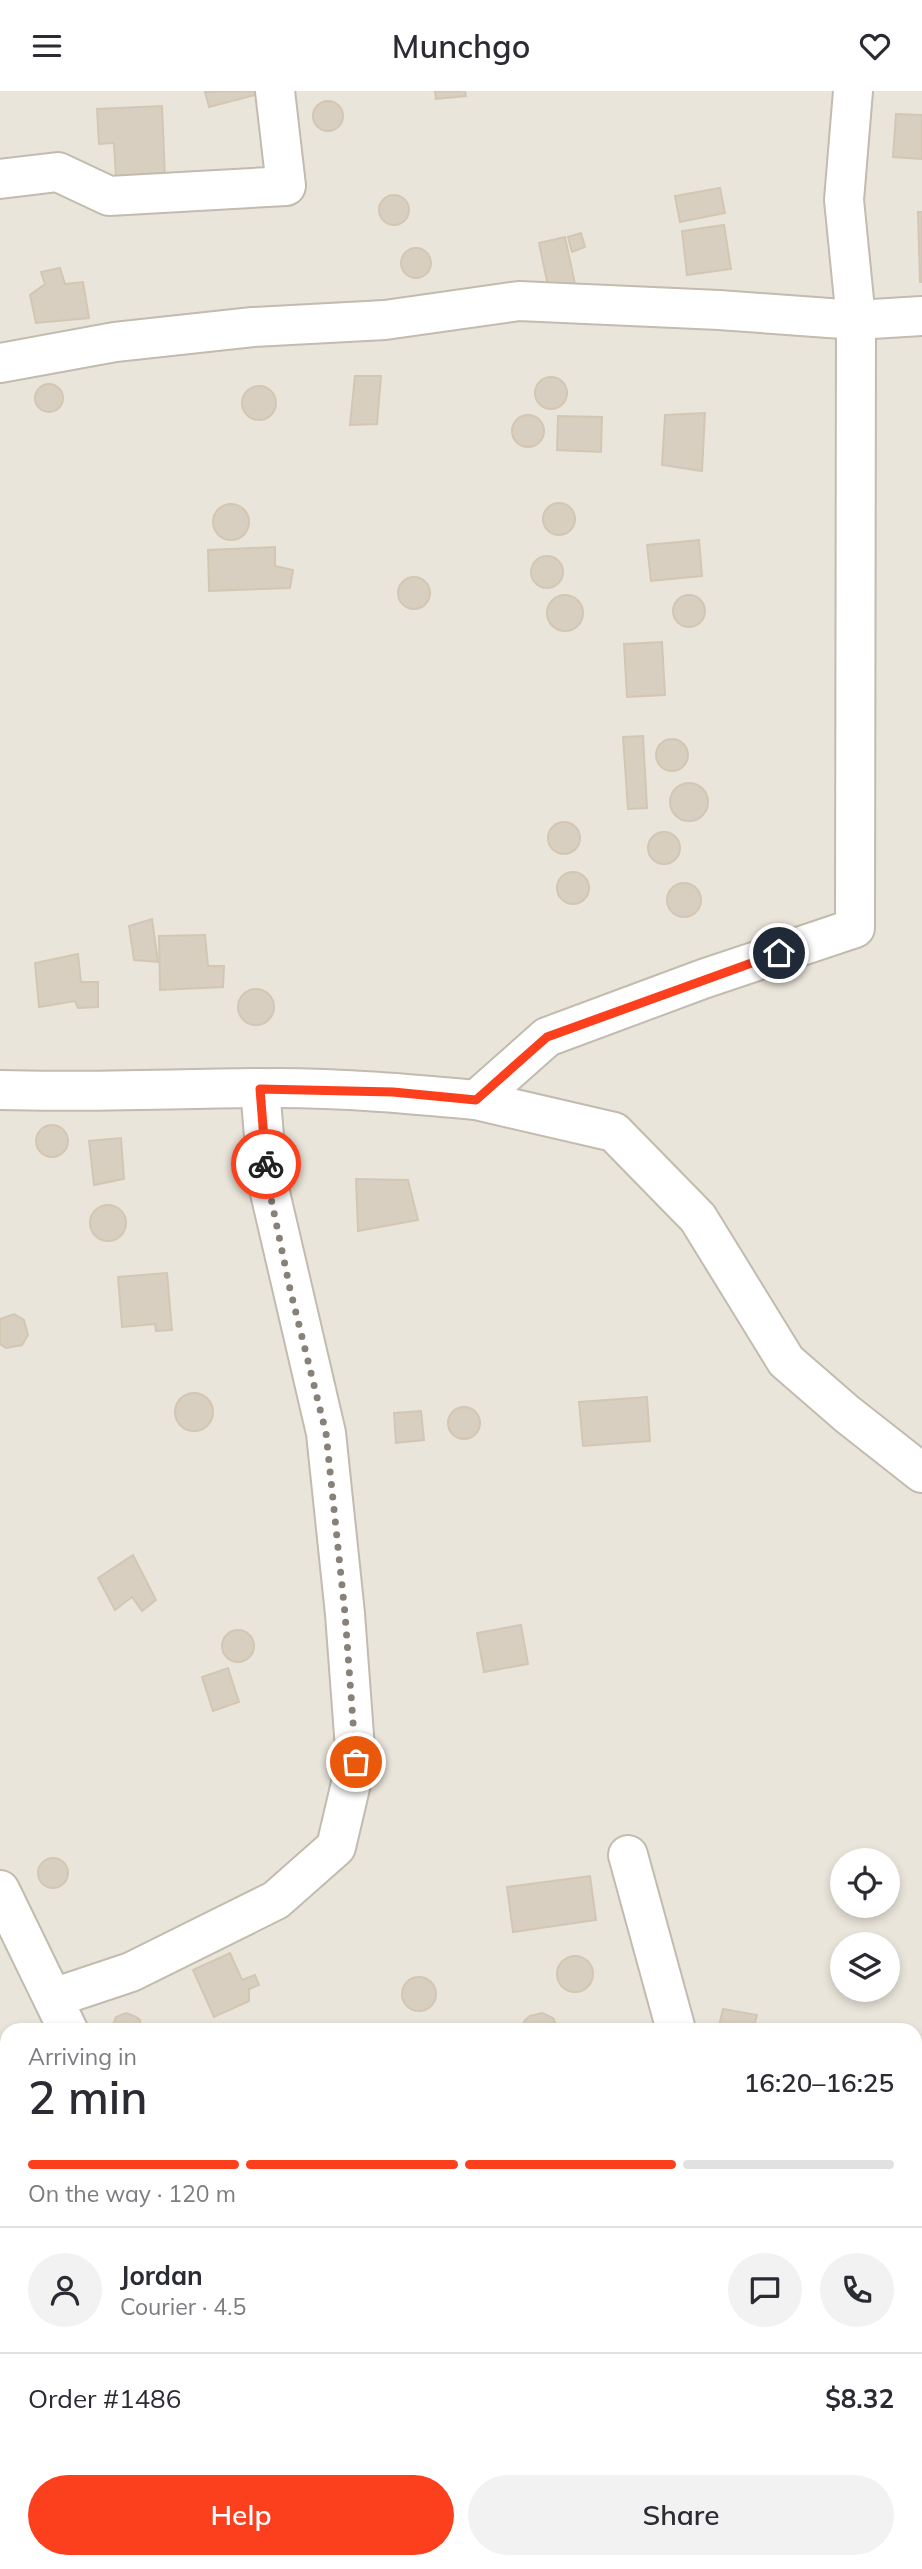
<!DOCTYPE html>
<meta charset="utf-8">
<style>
:root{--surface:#fff;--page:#f2f2f3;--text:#2b2b33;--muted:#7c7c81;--line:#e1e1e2;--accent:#fc3f1d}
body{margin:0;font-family:Mulish,sans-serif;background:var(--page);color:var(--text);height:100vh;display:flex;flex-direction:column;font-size:26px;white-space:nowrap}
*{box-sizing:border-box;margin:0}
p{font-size:23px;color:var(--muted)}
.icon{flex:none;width:38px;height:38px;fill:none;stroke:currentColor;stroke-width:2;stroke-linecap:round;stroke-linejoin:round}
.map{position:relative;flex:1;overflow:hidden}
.side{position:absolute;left:0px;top:1932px;width:922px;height:546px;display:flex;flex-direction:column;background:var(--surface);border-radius:21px 21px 0 0;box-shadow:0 4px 10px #0003}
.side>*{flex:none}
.tools{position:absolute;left:830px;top:1757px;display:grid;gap:14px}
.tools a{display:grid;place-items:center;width:70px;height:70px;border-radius:50%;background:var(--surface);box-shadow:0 4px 10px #0003;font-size:35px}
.pin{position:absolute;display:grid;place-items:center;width:60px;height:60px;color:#fff;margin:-30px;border:4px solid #fff;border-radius:50%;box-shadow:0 2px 7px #0007}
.courier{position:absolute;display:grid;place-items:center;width:70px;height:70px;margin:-35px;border:5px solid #fc3f1d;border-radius:50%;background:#fff;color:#222;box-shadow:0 2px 9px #0007}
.head em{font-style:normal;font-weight:600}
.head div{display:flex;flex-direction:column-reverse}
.head{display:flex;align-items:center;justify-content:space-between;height:119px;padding:0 28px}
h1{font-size:46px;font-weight:600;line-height:52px}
.bar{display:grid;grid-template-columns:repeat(4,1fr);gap:10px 7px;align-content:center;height:84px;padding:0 28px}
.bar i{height:9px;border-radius:5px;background:var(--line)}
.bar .current{background:var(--accent)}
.bar p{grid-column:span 4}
.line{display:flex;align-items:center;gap:18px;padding:0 28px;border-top:2px solid var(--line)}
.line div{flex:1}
.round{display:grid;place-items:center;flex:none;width:74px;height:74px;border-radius:37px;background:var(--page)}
.button{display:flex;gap:14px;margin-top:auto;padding:14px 28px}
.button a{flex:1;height:80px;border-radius:42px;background:var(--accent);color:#fff;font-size:28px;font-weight:600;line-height:80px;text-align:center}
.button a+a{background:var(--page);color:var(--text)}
header{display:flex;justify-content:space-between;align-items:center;height:91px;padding:0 28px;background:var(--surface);font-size:32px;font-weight:600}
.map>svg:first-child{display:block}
</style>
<header><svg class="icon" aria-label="menu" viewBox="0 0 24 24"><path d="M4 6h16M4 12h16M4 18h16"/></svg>Munchgo<svg class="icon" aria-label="heart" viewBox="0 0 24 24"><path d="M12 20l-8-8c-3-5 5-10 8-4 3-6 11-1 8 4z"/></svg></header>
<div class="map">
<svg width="922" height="2478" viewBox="0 0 922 2478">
<rect width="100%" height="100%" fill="#f6f3ec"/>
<path fill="#eae5da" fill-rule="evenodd" d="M0,0H922V2478H0ZM842,1769H887V1815H842ZM842,1853H887V1899H842ZM7,1939H915V2471H7Z"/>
<g fill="#d8cfc1" stroke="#d3c7b4" stroke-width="2">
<path d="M259,0V3L209,16L205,1Z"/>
<path d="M435,0H465L466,5L436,8Z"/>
<circle cx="328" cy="25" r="15"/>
<path d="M162,15L165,86L116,88L114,52L99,53L97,18Z"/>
<path d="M896,23L922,24V68L893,66Z"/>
<path d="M720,97L725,122L680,131L675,105Z"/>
<circle cx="394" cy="119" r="15"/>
<path d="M918,121H922V191H920Z"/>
<path d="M724,134L731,178L687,184L682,140Z"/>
<path d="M581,142L585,156L572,161L568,146Z"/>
<path d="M565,146L575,193L549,200L539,152Z"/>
<circle cx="416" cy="172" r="15"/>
<path d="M60,177L65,193L83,191L89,227L36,232L30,204L45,193L41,181Z"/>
<path d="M355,285H381L377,333L350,334Z"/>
<circle cx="551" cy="302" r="16"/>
<circle cx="49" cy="307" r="14"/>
<circle cx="259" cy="312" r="17"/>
<path d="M705,322L702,380L662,374L665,324Z"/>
<circle cx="528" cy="340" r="16"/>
<path d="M558,325L602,326L601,361L557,359Z"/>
<circle cx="559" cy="428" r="16"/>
<circle cx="231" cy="431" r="18"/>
<path d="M699,449L702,485L651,490L647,454Z"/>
<path d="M275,456V475L293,479L290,497L209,500L208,459Z"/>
<circle cx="547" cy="481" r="16"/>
<circle cx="414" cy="502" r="16"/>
<circle cx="565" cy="522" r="18"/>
<circle cx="689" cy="520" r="16"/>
<path d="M662,551L665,604L627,606L624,553Z"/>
<path d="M643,645L647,717L628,718L623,646Z"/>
<circle cx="672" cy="664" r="16"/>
<circle cx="689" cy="711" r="19"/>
<circle cx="564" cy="747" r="16"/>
<circle cx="664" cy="757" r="16"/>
<circle cx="573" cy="797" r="16"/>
<circle cx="684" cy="809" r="17"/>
<path d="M152,828L158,871L134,869L129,835Z"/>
<path d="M205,844L208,875H224L223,896L160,899L159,845Z"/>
<path d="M78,863L81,891H98V916L78,917L75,910L39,916L35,872Z"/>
<circle cx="256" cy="916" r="18"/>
<circle cx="52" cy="1050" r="16"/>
<path d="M121,1047L124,1088L94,1094L89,1050Z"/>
<path d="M356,1088L408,1089L418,1129L358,1140Z"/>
<circle cx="108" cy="1132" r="18"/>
<path d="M167,1182L172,1239L156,1240L155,1233L122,1236L118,1186Z"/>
<path d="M14,1223L24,1229L28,1244L22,1254L6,1257L0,1253V1228Z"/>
<circle cx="194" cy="1321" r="19"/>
<path d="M647,1306L650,1350L583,1355L579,1311Z"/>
<circle cx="464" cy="1332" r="16"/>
<path d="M421,1320L424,1349L396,1352L394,1322Z"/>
<path d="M133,1464L156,1509L142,1520L132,1506L115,1519L98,1487Z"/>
<path d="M521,1534L528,1573L484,1581L477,1542Z"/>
<circle cx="238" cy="1555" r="16"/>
<path d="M228,1577L239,1611L213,1620L202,1586Z"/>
<circle cx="53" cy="1782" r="15"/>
<path d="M590,1785L596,1829L513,1841L507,1796Z"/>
<path d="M230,1862L242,1889L255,1884L259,1894L249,1898V1910L214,1926L193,1879Z"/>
<circle cx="575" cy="1883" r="18"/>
<circle cx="419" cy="1903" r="17"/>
<path d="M723,1918L757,1924L753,1939H718Z"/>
<path d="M126,1922L136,1926L140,1929L141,1939H111L116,1926Z"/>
<path d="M542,1922L553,1927L559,1939H522L525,1929L530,1925Z"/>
<path d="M7,2017V2066L0,2069V2021Z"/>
<path d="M548,2471H612L616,2473L614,2478H545Z"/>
</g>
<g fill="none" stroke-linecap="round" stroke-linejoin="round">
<defs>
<g id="minor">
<path d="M0,88L58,81L109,105L286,95L275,0"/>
<path d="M0,272L115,251L253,236L385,229L519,210L719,219L856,229L922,225"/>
<path d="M0,999C93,1002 185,997 278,997C344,997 410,1003 476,1009L547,946L703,888L855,837L856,229L844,109L853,0"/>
<path d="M476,1009L614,1041L698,1127L786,1270L847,1323L922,1382"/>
<path d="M628,1764L676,1939"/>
<path d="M0,1799L68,1939"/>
<path d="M53,1907L131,1881L276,1809L336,1756L356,1671L345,1523L326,1342L268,1093L260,997"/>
<path d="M915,2092L918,2138L915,2207"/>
<path d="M915,2453L922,2461"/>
<path d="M294,2471L297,2478"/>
<path d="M435,2478L444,2471"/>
</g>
</defs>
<use href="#minor" stroke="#c2bbae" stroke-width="42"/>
<use href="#minor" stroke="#fff" stroke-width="38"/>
</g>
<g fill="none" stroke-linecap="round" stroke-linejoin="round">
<path stroke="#878178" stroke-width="7" stroke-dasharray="0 12.6" d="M266,1073L268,1093L290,1198L326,1342L345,1523L356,1671"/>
<path stroke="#fc3f1d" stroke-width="9" d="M266,1073L260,998L393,1001L476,1009L547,946L779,862"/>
</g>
</svg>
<div class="tools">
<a><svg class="icon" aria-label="locate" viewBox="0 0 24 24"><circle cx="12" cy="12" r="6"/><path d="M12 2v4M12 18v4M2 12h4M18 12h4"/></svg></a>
<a><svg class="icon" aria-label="layers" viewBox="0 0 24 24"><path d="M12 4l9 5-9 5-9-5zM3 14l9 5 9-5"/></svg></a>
</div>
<div class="pin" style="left:356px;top:1671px;background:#ea580c"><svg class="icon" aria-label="bag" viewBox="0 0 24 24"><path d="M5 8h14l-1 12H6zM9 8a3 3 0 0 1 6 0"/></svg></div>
<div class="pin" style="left:779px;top:862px;background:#1f2937"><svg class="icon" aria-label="home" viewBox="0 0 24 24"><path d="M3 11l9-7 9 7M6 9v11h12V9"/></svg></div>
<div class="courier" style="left:266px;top:1073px"><svg class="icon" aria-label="bike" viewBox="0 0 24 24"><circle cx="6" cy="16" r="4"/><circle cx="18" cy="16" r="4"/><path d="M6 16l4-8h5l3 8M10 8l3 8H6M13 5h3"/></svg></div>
<section class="side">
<div class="head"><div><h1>2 min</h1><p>Arriving in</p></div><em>16:20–16:25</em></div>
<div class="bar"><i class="current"></i><i class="current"></i><i class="current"></i><i></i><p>On the way · 120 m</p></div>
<div class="line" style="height:126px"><a class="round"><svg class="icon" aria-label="person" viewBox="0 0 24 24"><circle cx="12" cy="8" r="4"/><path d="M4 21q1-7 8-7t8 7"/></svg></a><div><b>Jordan</b><p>Courier · 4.5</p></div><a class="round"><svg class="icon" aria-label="chat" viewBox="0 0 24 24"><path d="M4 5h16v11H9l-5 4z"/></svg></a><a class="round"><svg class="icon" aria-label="phone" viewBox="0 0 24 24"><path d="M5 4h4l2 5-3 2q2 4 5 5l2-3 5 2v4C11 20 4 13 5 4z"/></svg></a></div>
<div class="line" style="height:91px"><div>Order #1486</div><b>$8.32</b></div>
<div class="button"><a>Help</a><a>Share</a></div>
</section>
</div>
